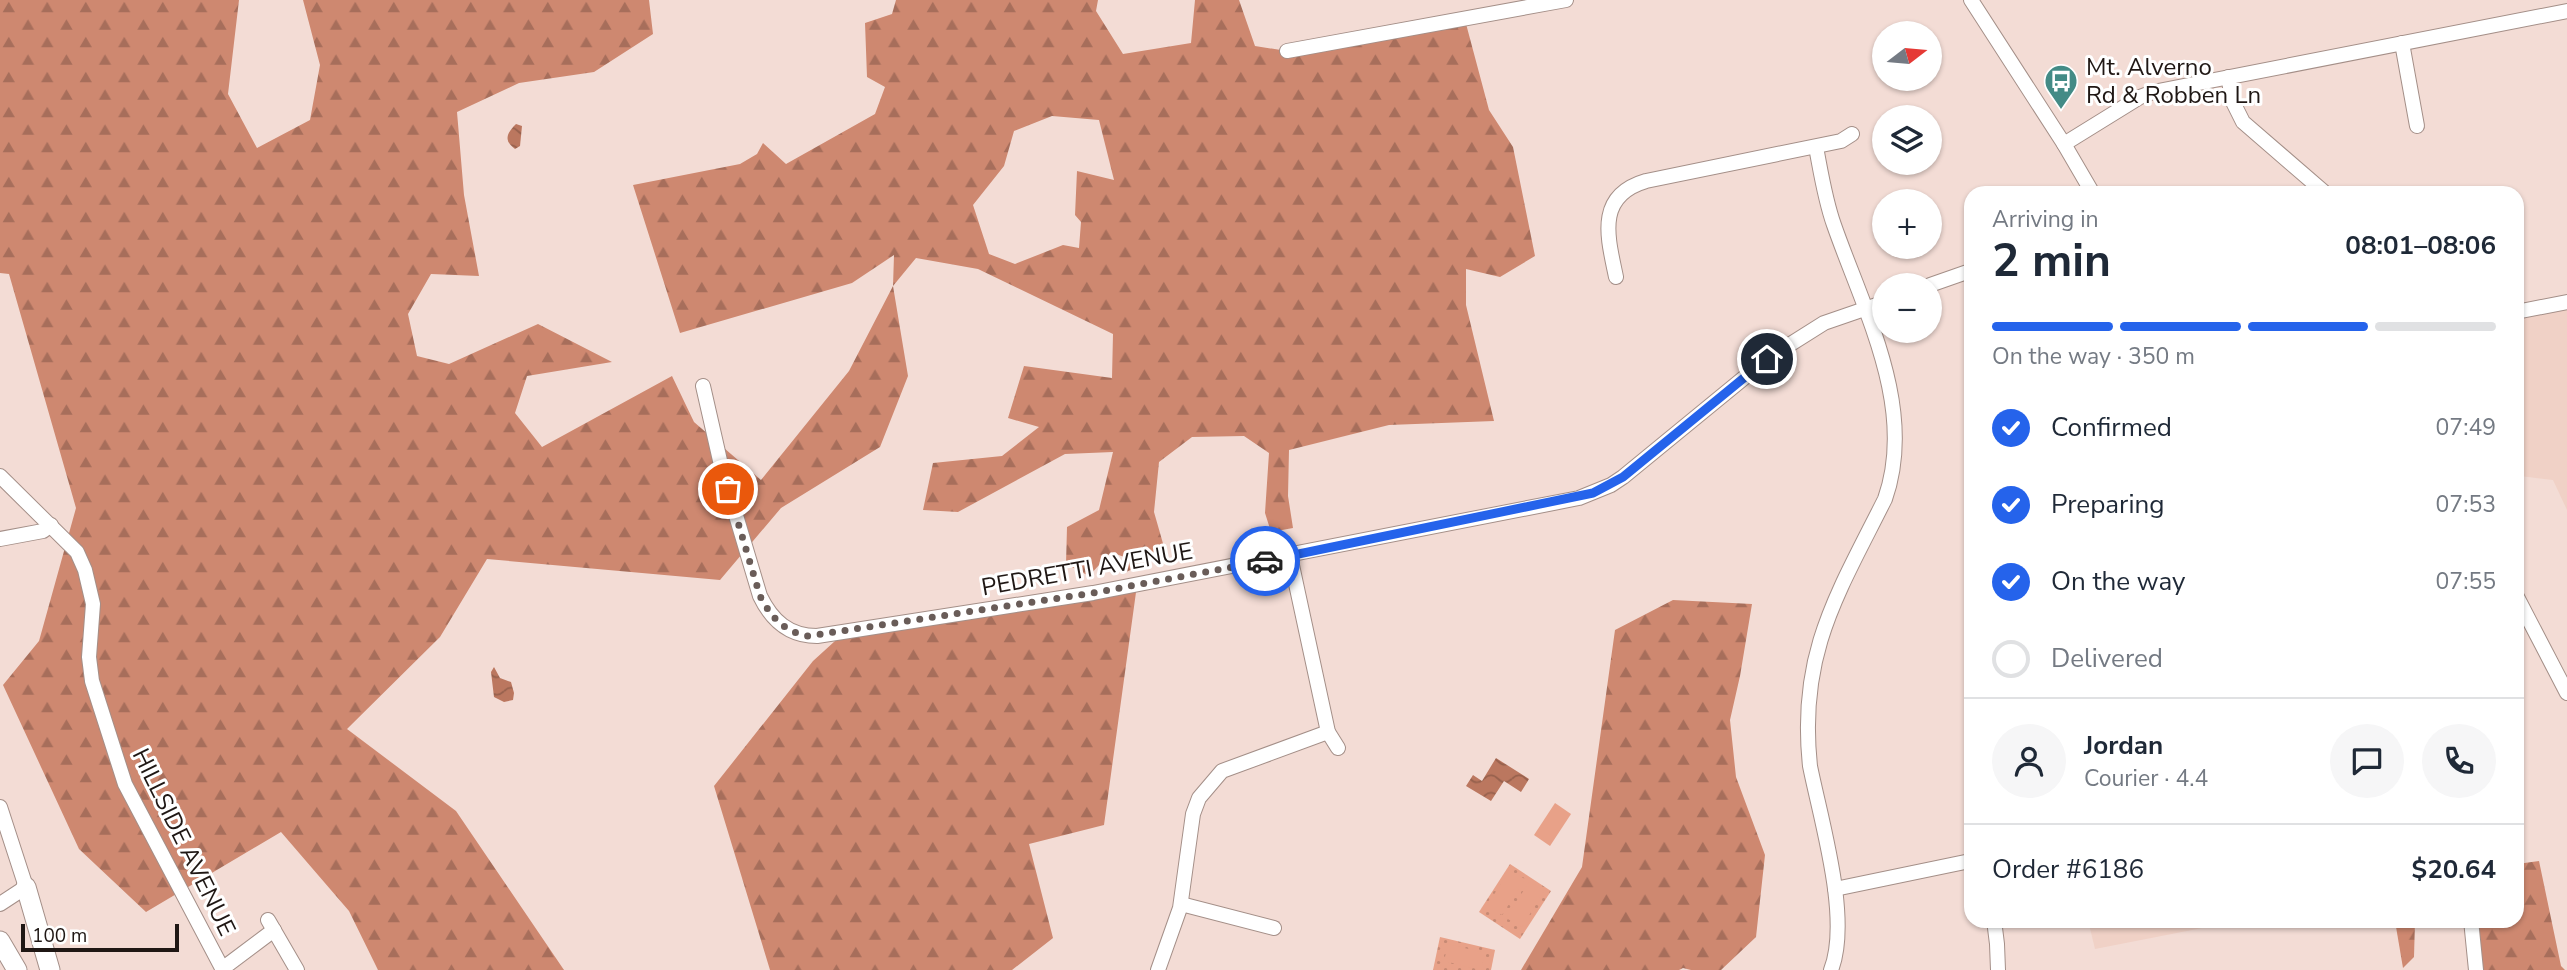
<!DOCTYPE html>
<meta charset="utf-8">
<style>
:root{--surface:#fff;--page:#f6f6f7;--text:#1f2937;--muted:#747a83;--line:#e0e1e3;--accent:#2563eb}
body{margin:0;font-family:"Nunito Sans",sans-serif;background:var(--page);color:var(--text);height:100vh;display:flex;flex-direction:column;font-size:26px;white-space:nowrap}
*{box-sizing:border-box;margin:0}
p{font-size:23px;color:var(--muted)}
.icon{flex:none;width:38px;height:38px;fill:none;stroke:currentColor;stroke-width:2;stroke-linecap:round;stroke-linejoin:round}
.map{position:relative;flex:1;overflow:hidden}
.details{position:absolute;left:1964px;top:186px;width:560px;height:742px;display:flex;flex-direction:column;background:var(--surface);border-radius:21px;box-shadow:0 2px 5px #0004}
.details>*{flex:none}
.needle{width:46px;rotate:74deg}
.fabs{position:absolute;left:1872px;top:21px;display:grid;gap:14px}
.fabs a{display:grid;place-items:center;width:70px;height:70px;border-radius:50%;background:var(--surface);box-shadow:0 2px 5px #0004;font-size:35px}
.scale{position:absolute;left:21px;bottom:18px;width:158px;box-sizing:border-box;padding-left:7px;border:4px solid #1f1714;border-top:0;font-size:19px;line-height:24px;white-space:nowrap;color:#1f1714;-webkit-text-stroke:5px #fff;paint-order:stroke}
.pin{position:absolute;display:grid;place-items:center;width:60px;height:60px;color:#fff;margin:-30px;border:4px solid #fff;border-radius:50%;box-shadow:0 2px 7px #0007}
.courier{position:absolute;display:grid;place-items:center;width:70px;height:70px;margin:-35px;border:5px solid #2563eb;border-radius:50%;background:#fff;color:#222;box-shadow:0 2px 9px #0007}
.summary em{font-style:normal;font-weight:700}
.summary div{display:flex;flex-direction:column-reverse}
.summary{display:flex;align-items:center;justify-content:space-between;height:119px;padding:0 28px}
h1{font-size:46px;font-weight:700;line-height:52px}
.bar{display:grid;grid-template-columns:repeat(4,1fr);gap:10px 7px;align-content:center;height:84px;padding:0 28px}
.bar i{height:9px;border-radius:5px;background:var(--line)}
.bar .active{background:var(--accent)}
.bar p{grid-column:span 4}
.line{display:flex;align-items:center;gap:18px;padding:0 28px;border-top:2px solid var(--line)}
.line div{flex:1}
.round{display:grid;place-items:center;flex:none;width:74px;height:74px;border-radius:37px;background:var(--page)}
ol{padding:0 28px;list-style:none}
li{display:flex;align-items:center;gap:21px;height:77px}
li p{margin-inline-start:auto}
li .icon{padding:7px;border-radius:50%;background:var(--accent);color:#fff;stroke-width:4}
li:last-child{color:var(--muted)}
li i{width:38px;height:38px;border:4px solid var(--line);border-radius:50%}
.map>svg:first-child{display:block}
</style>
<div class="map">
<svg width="2567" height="970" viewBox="0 0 2567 970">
<defs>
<pattern id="forest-firs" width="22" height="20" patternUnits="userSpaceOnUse" patternTransform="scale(1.75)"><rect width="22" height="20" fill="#ce8870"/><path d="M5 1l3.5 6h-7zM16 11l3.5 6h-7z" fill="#a76e5b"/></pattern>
<pattern id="park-dots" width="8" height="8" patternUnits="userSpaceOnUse" patternTransform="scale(1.75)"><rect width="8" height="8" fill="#e8a188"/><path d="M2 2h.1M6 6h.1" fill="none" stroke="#c78a74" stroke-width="1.8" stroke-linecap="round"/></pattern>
<pattern id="water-waves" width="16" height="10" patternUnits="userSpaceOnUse" patternTransform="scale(1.75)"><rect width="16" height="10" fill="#bb775f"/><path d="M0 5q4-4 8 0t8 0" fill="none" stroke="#97614d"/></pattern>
</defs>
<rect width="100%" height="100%" fill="#f3dcd5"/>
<g fill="#f0d1c6">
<path d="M2567,302V510L2553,480L2520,476L2517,467L2516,312Z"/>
<path d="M2088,920H2238V921L2095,949Z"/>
</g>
<g fill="url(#forest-firs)" fill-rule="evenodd">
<path d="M0,0H239L228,94L257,148L310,120L320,65L303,0H649L653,34L594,72L519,83L457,112L464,195L479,276L431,274L408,314L417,356L449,364L538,324L612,362L527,376L515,413L542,447L672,376L694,422L761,480L849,371L893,286L894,255L852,283L680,333L633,185L740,164L757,154L763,143L786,164L875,114L885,87L867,77L865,23L892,14L896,0H1098L1096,11L1123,54L1191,43L1195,0H1239L1255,46L1287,51L1465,20L1489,110L1513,147L1535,256L1500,277L1466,269V305L1494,421L1389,425L1289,450L1288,496L1293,528L1271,532L1265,513L1269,453L1244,436L1192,437L1159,462L1154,512L1166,554L1126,572L1124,557L1111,552L1089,576L1066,564L1067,527L1099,510L1113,452L1065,454L958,512L923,510L933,463L1002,456L1039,427L1008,418L1024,366L1112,378L1113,334L978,269L916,258L893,286L908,376L880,447L781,508L720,580L487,559L440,637L347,729L456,811L564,970H378L349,911L281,832L146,912L79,849L3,685L39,641L76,508L9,274L0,273ZM1052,116L1099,120L1114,180L1077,171L1075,215L1081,222L1079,248L1063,245L1015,264L989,254L973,205L1004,166L1014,131Z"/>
<path d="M1137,585L1104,825L1029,844L1053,938L1012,970H770L714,786L813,661L846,631Z"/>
<path d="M1673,600L1752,604L1740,676L1730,720L1736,777L1765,855L1756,937L1721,970H1691L1683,968L1679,970H1521L1582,867L1615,630Z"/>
<path d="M2539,861L2561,966L2565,970H2476L2471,921L2516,920L2517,864Z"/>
<path d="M2395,921H2415L2414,957L2403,968Z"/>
</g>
<g fill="url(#park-dots)">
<path d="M1510,864L1551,891L1520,939L1479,912Z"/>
<path d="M1440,937L1495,950L1491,970H1433Z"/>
</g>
<g fill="#e8a188">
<path d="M1555,803L1571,814L1550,846L1534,835Z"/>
<path d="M1509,870L1525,879L1502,915L1487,906Z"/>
<path d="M1529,882L1544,891L1522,927L1506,918Z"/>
<path d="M1448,944L1485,953L1481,970L1444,961Z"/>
</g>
<g fill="url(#water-waves)">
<path d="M516,124L522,126L520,146L515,149C503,140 507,133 516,124Z"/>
<path d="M494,667L500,678L511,682L514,693L513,700L504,702L494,697L491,672Z"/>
<path d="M1496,758L1529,779L1521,792L1504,781L1491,801L1466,786L1473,775L1482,781Z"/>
</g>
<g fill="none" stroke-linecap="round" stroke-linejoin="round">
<defs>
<g id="minor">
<path d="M1971,0L2064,144L2092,192"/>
<path d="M2402,43L2417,126"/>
<path d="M1287,51L1566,0"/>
<path d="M2228,77L2233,102L2243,122L2324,192"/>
<path d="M2064,144L2140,97L2153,92L2567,11"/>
<path d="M1816,147C1821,173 1825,200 1834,225C1864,311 1917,408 1885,499C1837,595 1798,654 1810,766C1821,821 1851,919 1831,970"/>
<path d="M1616,277C1608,238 1595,196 1646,181L1841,141L1852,134"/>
<path d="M1930,285L1970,271"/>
<path d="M2516,312L2567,302"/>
<path d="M703,386L721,465L760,596C772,621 789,636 817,636L1093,593L1579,498L1611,485L1623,477L1767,359L1824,323L1885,302"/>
<path d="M0,476L77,552L85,570L93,604L89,657L92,681L125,784L223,970"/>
<path d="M0,539L43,531L51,525"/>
<path d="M1290,556L1328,732L1338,748"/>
<path d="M2516,595L2567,693"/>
<path d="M0,807L26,887L0,904"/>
<path d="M1835,889L1970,861"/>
<path d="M1181,904L1274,928"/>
<path d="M268,920L297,970"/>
<path d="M1994,920L1997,944L1998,970"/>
<path d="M2471,920L2476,970"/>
<path d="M222,969L274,930"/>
<path d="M1158,970L1180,908L1193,814L1199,798L1222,771L1328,732"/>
</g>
<g id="major">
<path d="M26,887L50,970"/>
<path d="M0,941L17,970"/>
</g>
</defs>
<use href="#minor" stroke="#a48f88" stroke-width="16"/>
<use href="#major" stroke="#a48f88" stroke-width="21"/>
<use href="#minor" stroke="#fff" stroke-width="14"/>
<use href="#major" stroke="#fff" stroke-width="19"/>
</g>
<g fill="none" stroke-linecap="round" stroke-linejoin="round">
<path stroke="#695c58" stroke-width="7" stroke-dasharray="0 12.6" d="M728,489L760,596C771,617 784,632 808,636L1093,593L1265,561"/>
<path stroke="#2563eb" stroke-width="9" d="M1265,561L1593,493L1623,477L1767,359"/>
</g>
<defs>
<symbol id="bus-pin" viewBox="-11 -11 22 30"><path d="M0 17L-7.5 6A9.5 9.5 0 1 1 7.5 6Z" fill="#438b86" stroke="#fff"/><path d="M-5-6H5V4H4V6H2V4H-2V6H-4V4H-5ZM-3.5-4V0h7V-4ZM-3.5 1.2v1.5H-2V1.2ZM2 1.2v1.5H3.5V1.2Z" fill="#fff"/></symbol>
</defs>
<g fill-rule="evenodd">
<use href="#bus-pin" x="2042" y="62" width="38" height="52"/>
</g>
<g text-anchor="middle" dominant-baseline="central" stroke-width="6" stroke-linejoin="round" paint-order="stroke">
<g font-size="24" fill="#1f1714" stroke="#fff" text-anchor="start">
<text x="2086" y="67">Mt. Alverno<tspan x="2086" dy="28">Rd &amp; Robben Ln</tspan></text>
</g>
<g font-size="24" fill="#1f1714" stroke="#fff">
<text transform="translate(1087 569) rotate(-10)">PEDRETTI AVENUE</text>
<text transform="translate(184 842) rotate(64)">HILLSIDE AVENUE</text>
</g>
</g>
</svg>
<div class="fabs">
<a><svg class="needle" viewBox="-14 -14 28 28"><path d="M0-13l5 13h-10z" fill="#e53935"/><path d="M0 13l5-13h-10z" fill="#747a83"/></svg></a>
<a><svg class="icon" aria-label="layers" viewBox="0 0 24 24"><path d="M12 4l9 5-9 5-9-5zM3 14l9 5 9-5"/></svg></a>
<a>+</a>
<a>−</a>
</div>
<div class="scale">100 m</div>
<div class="pin" style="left:728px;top:489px;background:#ea580c"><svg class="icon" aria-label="bag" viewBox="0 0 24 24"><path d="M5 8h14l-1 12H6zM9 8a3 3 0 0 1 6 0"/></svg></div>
<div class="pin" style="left:1767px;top:359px;background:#1f2937"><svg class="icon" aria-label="home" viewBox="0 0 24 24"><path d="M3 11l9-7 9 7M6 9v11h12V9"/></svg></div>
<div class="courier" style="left:1265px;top:561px"><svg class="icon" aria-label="car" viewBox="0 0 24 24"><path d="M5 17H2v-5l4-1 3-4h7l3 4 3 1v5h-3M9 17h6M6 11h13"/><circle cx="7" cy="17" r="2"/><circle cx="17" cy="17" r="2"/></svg></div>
<section class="details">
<div class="summary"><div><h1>2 min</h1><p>Arriving in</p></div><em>08:01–08:06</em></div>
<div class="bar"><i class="active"></i><i class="active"></i><i class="active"></i><i></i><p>On the way · 350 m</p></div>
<ol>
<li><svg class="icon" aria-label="check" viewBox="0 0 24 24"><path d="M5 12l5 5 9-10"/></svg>Confirmed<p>07:49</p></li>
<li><svg class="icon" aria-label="check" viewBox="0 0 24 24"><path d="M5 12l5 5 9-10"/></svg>Preparing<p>07:53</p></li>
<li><svg class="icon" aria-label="check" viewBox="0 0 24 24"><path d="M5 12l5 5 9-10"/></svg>On the way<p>07:55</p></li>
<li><i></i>Delivered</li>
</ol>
<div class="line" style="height:126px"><a class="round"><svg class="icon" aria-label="person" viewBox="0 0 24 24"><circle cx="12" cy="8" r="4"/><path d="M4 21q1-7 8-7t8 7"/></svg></a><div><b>Jordan</b><p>Courier · 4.4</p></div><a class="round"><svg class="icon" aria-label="chat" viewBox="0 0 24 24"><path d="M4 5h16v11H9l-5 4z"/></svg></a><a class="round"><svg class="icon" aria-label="phone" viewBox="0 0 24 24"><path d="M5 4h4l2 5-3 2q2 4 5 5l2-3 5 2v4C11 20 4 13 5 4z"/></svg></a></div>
<div class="line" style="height:91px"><div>Order #6186</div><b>$20.64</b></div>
</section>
</div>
